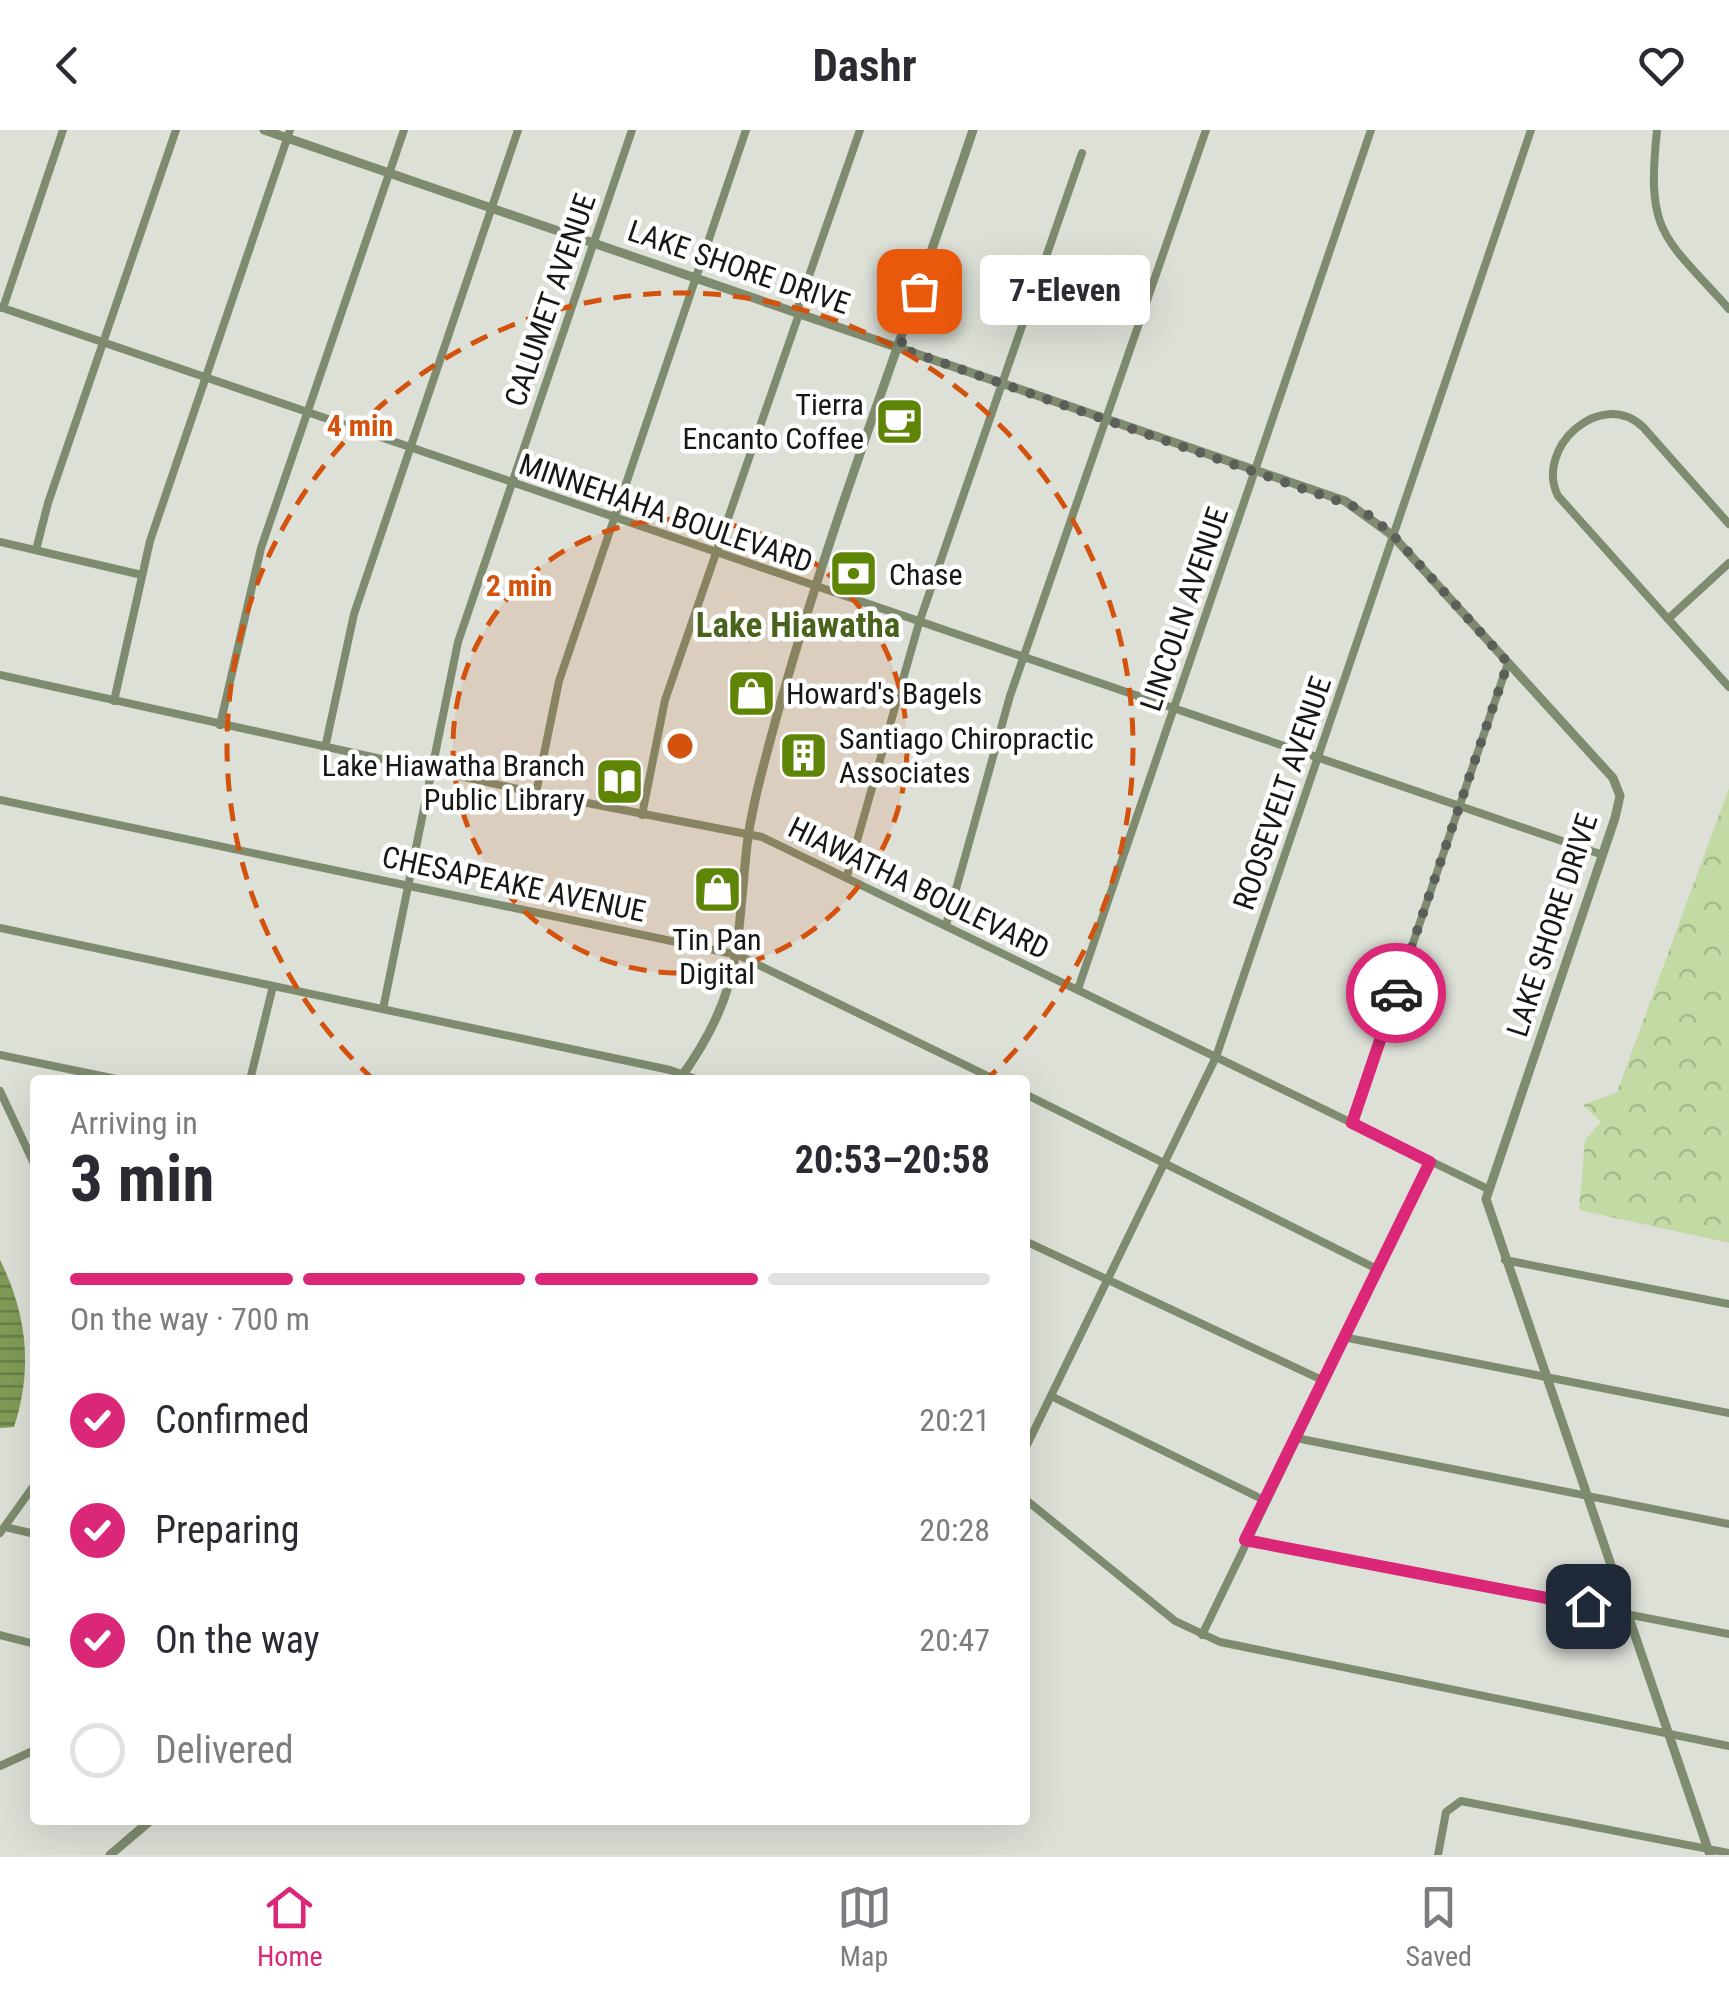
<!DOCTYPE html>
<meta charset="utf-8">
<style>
:root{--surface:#fff;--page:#f2f2f3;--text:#2b2b33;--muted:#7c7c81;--line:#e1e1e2;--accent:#db2777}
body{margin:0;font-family:"Roboto Condensed",sans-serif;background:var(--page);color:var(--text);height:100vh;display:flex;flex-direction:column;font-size:38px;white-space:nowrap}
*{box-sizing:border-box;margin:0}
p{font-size:32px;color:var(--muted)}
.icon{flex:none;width:55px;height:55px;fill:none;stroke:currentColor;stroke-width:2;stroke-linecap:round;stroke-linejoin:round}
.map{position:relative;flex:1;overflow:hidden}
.details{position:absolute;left:30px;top:945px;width:1000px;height:750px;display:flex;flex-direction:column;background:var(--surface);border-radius:10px;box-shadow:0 10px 40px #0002}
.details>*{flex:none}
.pin{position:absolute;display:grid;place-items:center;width:85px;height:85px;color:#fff;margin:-42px;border-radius:20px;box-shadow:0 5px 15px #0006}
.courier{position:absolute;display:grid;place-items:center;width:100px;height:100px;margin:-50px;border:8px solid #db2777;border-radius:50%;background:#fff;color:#222;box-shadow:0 2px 12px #0007}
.bubble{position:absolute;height:70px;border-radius:10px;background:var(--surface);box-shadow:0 10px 40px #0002;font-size:32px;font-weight:700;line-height:70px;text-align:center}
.summary em{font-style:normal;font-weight:700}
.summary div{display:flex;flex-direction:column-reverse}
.summary{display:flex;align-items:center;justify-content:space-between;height:170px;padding:0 40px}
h1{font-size:65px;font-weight:700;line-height:75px}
.bar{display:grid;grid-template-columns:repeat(4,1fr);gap:15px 10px;align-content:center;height:120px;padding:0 40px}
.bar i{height:12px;border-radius:8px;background:var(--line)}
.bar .selected{background:var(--accent)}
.bar p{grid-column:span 4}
ol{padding:0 40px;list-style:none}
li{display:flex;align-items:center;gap:30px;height:110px}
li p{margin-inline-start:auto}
li .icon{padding:10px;border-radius:50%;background:var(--accent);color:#fff;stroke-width:4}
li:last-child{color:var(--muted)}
li i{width:55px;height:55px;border:5px solid var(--line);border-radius:50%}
header{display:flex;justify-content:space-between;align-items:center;height:130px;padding:0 40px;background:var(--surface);font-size:45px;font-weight:700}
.menu{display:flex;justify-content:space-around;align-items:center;height:140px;border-top:2px solid var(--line);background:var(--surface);font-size:28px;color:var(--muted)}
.menu a{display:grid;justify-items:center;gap:5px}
.menu .selected{color:var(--accent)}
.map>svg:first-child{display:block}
</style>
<header><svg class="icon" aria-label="back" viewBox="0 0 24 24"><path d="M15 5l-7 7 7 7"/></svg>Dashr<svg class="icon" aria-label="heart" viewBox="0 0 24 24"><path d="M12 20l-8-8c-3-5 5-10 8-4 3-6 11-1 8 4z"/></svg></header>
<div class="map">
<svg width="1729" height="1725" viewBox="0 0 1729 1725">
<defs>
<pattern id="forest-crowns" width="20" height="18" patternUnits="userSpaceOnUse" patternTransform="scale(2.5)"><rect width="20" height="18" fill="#c3daa5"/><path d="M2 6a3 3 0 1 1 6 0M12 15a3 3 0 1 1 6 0" fill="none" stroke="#a7ba8d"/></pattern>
<pattern id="water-rules" width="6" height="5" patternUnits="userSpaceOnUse" patternTransform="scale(2.5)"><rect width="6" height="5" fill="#809c57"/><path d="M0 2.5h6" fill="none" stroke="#687e47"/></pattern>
</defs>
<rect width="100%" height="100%" fill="#dce0d7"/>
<path fill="url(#forest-crowns)" d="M1729,658V1113L1579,1080L1585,1010L1601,992L1583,975L1617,962Z"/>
<path fill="url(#water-rules)" d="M0,1130C27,1184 33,1239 14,1297L0,1298Z"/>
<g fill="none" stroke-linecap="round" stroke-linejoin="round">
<g stroke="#7e8b6e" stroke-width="8">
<path d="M1657,0C1646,105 1663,105 1729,179"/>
<path d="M0,177L1603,725"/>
<path d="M3,178L63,0"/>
<path d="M796,183L860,0"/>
<path d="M1729,394L1643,297C1601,257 1534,318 1558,366L1729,557"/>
<path d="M0,412L142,445"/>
<path d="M36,420L48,373L176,0"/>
<path d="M1668,489L1729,433"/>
<path d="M0,545L536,663L762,707L1488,1059"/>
<path d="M114,571L150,411L290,0"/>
<path d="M220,595L261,418L404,0"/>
<path d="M325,618L354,484L518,0"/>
<path d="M536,663L559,551L746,0"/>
<path d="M0,670L738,825L996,950"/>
<path d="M642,685L665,570L799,184"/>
<path d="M847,746L919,493L1082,23"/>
<path d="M946,795L1010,566L1206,0"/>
<path d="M0,798L670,940L699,950"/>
<path d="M1078,859L1371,0"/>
<path d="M383,879L458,512L632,0"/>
<path d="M0,925L121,950"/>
<path d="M250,950L273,856"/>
<path d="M0,961L35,1036"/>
<path d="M1025,964L1377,1139"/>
<path d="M1352,993L1508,533"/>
<path d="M1025,1111L1322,1250"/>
<path d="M1505,1130L1729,1174"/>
<path d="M1343,1207L1729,1283"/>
<path d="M1051,1266L1264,1370"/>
<path d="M1296,1308L1729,1394"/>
<path d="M1025,1319L1216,927L1531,0"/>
<path d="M1025,1369L1175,1491L1220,1512L1729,1616"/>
<path d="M5,1397L35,1404"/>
<path d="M0,1403L35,1354"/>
<path d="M1245,1410L1729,1504"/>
<path d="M0,1505L35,1514"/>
<path d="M1202,1505L1431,1031"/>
<path d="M0,1636L35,1620"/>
<path d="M1438,1725L1446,1682L1461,1671L1729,1723"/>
</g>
<g stroke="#7e8b6e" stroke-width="9">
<path d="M264,0L1345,371L1392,405L1613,648L1620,666L1615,688L1486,1069L1710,1725"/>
<path d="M679,950C743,863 736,815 747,715C751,681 761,645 770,611C825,405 905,203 973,0"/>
<path d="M110,1725L151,1690"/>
</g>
</g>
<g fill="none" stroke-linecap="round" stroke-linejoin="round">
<path stroke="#5c5e59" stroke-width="10" stroke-dasharray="0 18" d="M919,161L900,218L1361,379L1392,404L1508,533L1396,863"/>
<path stroke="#db2777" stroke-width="12" d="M1396,863L1352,993L1430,1032L1245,1410L1588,1476"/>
</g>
<circle cx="680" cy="616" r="227" fill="#d3520d" fill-opacity=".12"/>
<g fill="none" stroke="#d3520d" stroke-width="5" stroke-dasharray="18 12">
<circle cx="680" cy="616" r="227"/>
<path d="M374 950A453 453 0 1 1 986 950"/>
</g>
<defs>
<symbol id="cafe-square" viewBox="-11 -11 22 22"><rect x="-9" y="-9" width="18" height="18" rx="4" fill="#5f8506" stroke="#fff"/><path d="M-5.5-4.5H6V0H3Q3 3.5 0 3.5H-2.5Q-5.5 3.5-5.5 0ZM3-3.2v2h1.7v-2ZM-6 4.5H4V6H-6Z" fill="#fff"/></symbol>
<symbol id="bank-square" viewBox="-11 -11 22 22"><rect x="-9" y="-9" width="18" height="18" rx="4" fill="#5f8506" stroke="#fff"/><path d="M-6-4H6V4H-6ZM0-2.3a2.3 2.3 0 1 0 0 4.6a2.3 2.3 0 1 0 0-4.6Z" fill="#fff"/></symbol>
<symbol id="shop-square" viewBox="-11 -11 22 22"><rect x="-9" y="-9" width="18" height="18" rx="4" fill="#5f8506" stroke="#fff"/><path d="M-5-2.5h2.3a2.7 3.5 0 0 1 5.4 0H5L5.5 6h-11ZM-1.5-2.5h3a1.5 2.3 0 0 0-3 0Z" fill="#fff"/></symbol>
<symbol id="building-square" viewBox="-11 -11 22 22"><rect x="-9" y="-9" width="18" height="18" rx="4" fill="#5f8506" stroke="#fff"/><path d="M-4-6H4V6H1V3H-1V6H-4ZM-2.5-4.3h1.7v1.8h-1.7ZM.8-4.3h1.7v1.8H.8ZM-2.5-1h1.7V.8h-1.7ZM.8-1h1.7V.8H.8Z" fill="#fff"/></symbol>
<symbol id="library-square" viewBox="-11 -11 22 22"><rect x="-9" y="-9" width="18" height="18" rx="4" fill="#5f8506" stroke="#fff"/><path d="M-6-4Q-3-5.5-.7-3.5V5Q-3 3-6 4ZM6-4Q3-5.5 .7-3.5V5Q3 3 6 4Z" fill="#fff"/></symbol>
</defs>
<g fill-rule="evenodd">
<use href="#cafe-square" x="872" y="264" width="55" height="55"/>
<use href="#bank-square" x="826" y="416" width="55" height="55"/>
<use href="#shop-square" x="724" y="536" width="55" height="55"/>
<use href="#building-square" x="776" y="598" width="55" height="55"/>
<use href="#library-square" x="592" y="624" width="55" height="55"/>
<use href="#shop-square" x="690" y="732" width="55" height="55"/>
</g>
<g text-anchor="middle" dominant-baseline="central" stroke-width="9" stroke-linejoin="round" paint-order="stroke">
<g font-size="30" fill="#171815" stroke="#fff">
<text transform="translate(739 137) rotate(19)">LAKE SHORE DRIVE</text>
<text transform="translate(550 170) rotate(-71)">CALUMET AVENUE</text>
<text transform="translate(666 383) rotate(19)">MINNEHAHA BOULEVARD</text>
<text transform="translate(1184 479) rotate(-71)">LINCOLN AVENUE</text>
<text transform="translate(1282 663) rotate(-71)">ROOSEVELT AVENUE</text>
<text transform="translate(514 754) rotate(12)">CHESAPEAKE AVENUE</text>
<text transform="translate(919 758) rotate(26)">HIAWATHA BOULEVARD</text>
<text transform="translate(1552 795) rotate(-72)">LAKE SHORE DRIVE</text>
</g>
<g font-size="30" fill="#171815" stroke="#fff" text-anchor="start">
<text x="864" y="274" text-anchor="end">Tierra<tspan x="864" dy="34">Encanto Coffee</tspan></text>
<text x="889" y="444">Chase</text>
<text x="786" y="563">Howard's Bagels</text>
<text x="839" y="608">Santiago Chiropractic<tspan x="839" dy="34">Associates</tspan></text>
<text x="585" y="635" text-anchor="end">Lake Hiawatha Branch<tspan x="585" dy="34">Public Library</tspan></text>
<text x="717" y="809" text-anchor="middle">Tin Pan<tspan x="717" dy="34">Digital</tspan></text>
</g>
<g font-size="35" font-weight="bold" fill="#49621c" stroke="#fff">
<text x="798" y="495">Lake Hiawatha</text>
</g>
</g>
<circle cx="680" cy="616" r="15" fill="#d3520d" stroke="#fff" stroke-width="5"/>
<g font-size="30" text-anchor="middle" font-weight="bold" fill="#d3520d" stroke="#fff" stroke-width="9" stroke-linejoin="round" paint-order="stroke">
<text x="360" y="306">4 min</text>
<text x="519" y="466">2 min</text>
</g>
</svg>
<div class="pin" style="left:919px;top:161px;background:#ea580c"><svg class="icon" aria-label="bag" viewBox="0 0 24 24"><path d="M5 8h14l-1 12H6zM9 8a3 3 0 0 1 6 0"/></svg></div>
<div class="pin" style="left:1588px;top:1476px;background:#1f2937"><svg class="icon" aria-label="home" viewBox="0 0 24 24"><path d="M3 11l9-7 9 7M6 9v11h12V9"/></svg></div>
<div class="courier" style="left:1396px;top:863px"><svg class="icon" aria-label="car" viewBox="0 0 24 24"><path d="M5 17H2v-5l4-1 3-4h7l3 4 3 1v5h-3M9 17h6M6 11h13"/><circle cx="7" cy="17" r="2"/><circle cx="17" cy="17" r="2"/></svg></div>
<div class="bubble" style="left:980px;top:125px;width:170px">7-Eleven</div>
<section class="details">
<div class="summary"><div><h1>3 min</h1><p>Arriving in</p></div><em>20:53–20:58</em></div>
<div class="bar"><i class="selected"></i><i class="selected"></i><i class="selected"></i><i></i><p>On the way · 700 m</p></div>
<ol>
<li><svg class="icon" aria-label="check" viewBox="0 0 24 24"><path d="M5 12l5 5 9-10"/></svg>Confirmed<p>20:21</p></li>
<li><svg class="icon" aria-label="check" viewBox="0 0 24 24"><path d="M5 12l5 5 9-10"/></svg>Preparing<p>20:28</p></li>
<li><svg class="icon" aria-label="check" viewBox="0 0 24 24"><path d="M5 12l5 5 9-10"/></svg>On the way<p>20:47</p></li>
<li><i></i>Delivered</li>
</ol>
</section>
</div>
<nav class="menu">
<a class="selected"><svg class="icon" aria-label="home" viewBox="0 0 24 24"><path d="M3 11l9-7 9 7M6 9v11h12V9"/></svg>Home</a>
<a><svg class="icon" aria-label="map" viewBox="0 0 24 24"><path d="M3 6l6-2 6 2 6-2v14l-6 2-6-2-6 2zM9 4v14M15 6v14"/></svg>Map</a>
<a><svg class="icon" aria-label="saved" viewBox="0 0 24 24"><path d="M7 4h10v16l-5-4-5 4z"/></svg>Saved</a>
</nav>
